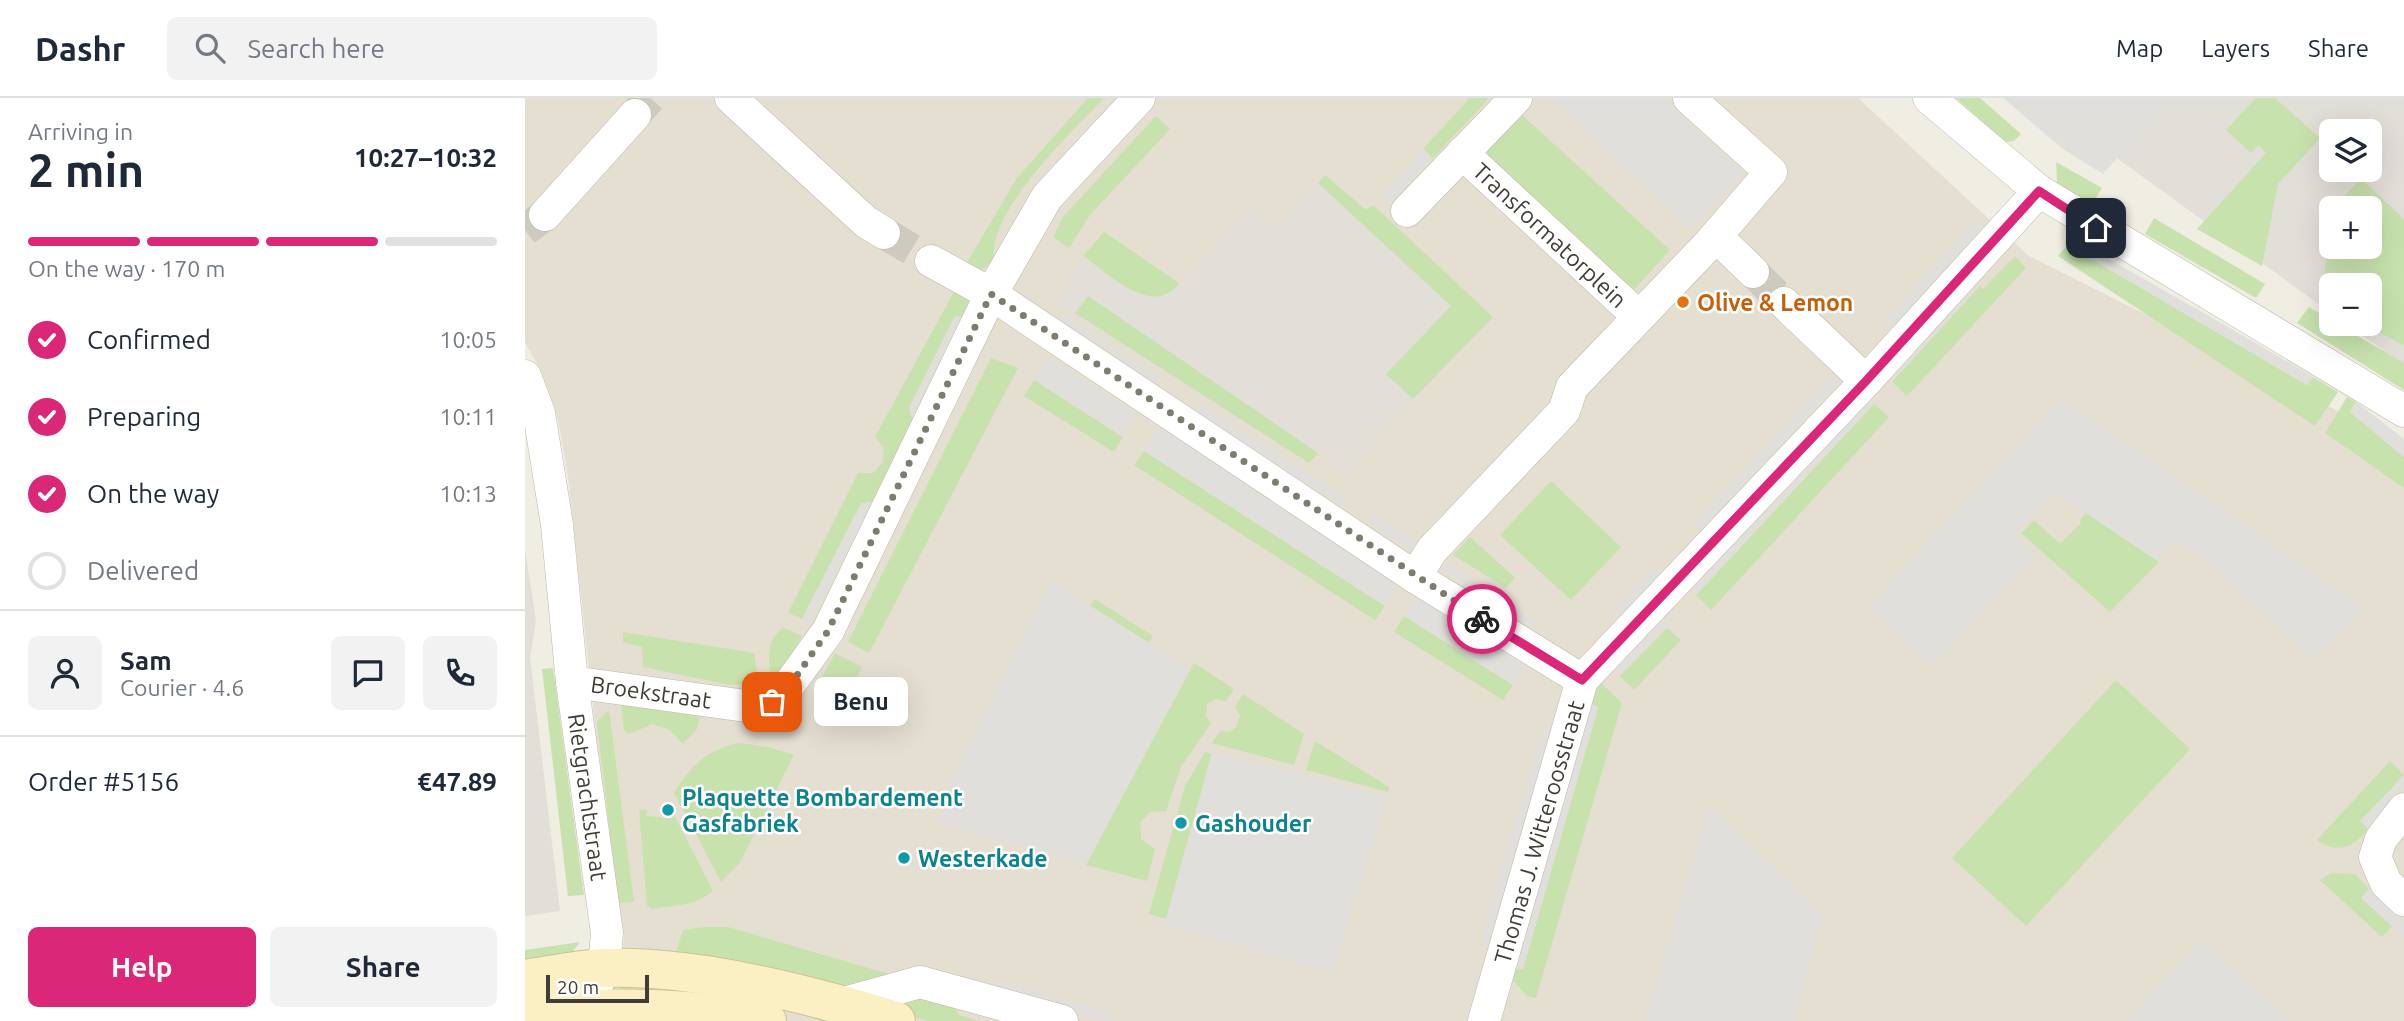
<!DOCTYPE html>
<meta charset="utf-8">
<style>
:root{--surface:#fff;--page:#f2f2f3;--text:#1f2937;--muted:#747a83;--line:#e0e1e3;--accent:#db2777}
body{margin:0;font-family:Ubuntu,sans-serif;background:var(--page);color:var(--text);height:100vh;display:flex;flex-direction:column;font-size:26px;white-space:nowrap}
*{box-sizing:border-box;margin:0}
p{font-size:23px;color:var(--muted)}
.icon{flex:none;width:38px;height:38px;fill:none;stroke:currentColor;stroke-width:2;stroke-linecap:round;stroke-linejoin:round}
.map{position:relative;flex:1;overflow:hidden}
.side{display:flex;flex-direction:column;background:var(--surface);width:525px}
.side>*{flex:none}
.controls{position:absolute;left:1794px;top:21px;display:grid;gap:14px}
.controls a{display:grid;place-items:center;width:63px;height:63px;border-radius:10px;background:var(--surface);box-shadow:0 7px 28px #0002;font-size:35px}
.scale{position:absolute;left:21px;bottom:18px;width:103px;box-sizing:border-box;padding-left:7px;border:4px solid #413d34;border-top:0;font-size:19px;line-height:24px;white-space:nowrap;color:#413d34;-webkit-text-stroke:5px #fff;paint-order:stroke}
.pin{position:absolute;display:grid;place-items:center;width:60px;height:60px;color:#fff;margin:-30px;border-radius:14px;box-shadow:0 4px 10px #0006}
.courier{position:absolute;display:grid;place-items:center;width:70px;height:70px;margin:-35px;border:5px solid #db2777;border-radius:50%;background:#fff;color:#222;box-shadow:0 2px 9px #0007}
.bubble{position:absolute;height:49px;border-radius:10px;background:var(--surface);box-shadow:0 7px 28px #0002;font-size:23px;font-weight:700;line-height:49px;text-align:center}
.headline em{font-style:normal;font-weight:700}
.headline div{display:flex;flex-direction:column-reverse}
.headline{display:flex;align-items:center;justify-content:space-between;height:119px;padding:0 28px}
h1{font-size:46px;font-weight:700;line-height:52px}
.bar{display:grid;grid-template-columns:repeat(4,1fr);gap:10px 7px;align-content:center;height:84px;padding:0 28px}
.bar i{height:9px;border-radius:5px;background:var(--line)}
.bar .selected{background:var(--accent)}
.bar p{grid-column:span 4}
.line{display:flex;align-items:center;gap:18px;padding:0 28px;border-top:2px solid var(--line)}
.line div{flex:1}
.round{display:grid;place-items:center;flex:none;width:74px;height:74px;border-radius:10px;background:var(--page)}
ol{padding:0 28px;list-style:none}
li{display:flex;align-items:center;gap:21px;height:77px}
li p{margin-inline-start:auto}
li .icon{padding:7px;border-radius:50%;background:var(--accent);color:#fff;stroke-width:4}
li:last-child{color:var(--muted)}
li i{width:38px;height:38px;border:4px solid var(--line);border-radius:50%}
.action{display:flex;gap:14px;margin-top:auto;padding:14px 28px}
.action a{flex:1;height:80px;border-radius:10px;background:var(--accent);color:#fff;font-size:28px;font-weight:700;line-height:80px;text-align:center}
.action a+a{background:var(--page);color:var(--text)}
header{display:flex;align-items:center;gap:42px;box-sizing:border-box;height:98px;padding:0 35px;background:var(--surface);border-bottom:2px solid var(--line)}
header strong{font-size:33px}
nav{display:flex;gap:38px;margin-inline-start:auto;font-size:24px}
.search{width:490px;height:63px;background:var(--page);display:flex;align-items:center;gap:18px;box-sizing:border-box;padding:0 24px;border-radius:10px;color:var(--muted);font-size:26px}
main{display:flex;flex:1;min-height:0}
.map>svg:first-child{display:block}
</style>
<header>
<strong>Dashr</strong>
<div class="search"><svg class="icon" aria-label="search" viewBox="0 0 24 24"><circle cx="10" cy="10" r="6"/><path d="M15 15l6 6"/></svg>Search here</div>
<nav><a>Map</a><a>Layers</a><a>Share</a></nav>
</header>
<main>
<section class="side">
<div class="headline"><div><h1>2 min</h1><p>Arriving in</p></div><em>10:27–10:32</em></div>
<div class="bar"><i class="selected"></i><i class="selected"></i><i class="selected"></i><i></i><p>On the way · 170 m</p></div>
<ol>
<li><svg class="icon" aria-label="check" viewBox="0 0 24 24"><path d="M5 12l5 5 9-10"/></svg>Confirmed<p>10:05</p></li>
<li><svg class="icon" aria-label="check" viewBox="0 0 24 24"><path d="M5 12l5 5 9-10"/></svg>Preparing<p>10:11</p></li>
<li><svg class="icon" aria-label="check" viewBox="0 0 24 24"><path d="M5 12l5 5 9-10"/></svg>On the way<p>10:13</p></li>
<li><i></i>Delivered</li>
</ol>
<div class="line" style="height:126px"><a class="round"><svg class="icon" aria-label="person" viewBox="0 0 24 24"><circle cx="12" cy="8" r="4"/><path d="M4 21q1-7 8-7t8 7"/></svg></a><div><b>Sam</b><p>Courier · 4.6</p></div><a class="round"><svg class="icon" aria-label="chat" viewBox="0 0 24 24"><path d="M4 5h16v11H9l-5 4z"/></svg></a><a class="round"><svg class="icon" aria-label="phone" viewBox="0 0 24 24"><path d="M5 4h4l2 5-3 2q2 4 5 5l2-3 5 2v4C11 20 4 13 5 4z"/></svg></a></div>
<div class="line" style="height:91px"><div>Order #5156</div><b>€47.89</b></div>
<div class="action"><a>Help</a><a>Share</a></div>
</section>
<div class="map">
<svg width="1879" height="923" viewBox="0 0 1879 923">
<rect width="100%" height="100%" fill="#f0ede3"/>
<path fill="#e4dfd1" d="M0,0H1333L1504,158L1855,334L1879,357V923H92L99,840L71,635L43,378L33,321L16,273L0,244Z"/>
<g fill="#e2ded8" fill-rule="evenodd">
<path d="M1509,0H1879V267L1821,226H1844V187H1806V215ZM1806,33H1844V72H1806ZM1806,110H1844V149H1806Z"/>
<path d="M800,77L841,112L848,107L968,219L828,366L830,368L821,378L798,357L807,348L803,343L784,365L531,206L558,158L579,134L654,185L726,109L751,130Z"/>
<path d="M0,452L11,523L5,559L35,813L0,818Z"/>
</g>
<g fill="#c8e2ae">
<path d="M563,0H579C548,33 462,113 469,162C459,172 452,175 438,171L492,80Z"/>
<path d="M945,0H964L908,60L898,51Z"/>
<path d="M1431,0H1455L1496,36L1489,43L1480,44Z"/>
<path d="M1731,0H1750L1795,40L1753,86L1737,168L1672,131L1741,55L1734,47L1726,55L1701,32Z"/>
<path d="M996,16L1145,152L1107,194L958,57Z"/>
<path d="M631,18L645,31L565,117L544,150L528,139L538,119Z"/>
<path d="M1531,64L1577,90L1569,103L1565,105L1532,85Z"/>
<path d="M800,77L841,112L848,107L968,219L888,301L861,276L926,208L793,85Z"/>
<path d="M1836,81L1879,121V248L1840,226H1844V187H1806V206L1796,201L1806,125V149H1844V110H1808Z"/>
<path d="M1629,120L1740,186L1731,200L1620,136Z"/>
<path d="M579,134L654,185C628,221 583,175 558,158Z"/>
<path d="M1549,140L1554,144L1550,151L1782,287L1788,279L1813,294L1790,328L1533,158Z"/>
<path d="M1490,158L1501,170L1382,298L1367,284L1455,188L1458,191Z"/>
<path d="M432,188L444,205L442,211L384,310L388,321L347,404L336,406L277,521L263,515L333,375H348L358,364L359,350L350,339Z"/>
<path d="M563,198L793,355L784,365L550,215Z"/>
<path d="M1784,209L1806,222V226H1812L1879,265V292L1772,225Z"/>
<path d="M466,260L493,270L344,555L323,544Z"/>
<path d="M509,282L598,339L589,354L499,298Z"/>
<path d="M1822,299L1831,304L1825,314L1879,359V390L1800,335Z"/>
<path d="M1349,306L1364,319L1186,512L1171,497Z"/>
<path d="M619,353L860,508L850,522L609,367Z"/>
<path d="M1026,383L1096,449L1046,502L975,437Z"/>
<path d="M1561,415L1634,464L1585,514L1496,435L1509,422L1535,446L1556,425L1555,422Z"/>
<path d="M945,439L990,480L981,490L928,457Z"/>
<path d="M570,501L628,538L623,546L564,508Z"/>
<path d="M879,518L988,587L978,602L869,534Z"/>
<path d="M259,530L277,538L262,566L246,580C243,562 241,539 259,530Z"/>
<path d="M1142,530L1156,542L1109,592L1095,578Z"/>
<path d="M98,534L229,555L234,585L205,587L118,569L117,549L98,544Z"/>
<path d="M310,555L337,569L321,599L294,585Z"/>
<path d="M669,565L709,591L701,603L691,601L682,606L681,618L686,625L656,669L641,713L625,714L615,725L616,741L630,751L622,783L561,767Z"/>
<path d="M28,570L59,797L43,798L17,571Z"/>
<path d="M1591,582L1665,651L1501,828L1427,760Z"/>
<path d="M1076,585L1097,605L1011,900L1002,898L986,880L988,870L998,871L1073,610L1064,605Z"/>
<path d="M718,596L779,636L769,667L687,645L695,633L704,634L711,629L715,617L710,609Z"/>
<path d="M96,605L175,619L172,631L158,646L145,632L128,626L103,636L99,632Z"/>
<path d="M84,612L109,804L93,805L72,624Z"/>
<path d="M790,643L864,689L863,694L781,672Z"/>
<path d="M214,645L243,649L269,657L214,766L196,784L149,695C165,668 183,651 214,645Z"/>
<path d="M680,654L687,656L641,821L624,816L660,688Z"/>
<path d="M1865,663L1879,677L1836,723L1843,731C1830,749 1812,757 1792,742Z"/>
<path d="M114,712H122L121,718L142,720L143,715H148L188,793C166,810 152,806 127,811L122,808Z"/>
<path d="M1807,775L1830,776L1844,791L1836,800L1867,828L1857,839L1795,782Z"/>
<path d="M180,829H203L364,876L305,891L148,863L158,832Z"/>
<path d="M55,844L45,857L0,869V852Z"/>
<path d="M396,896L426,903L434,917L454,923H404L355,909Z"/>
</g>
<g fill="#e1dfdb">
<path d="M1026,0H1137L1218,74L1165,131Z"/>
<path d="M1478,0H1634L1640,6L1578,76L1538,51Z"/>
<path d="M898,51L908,60L866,107L857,97Z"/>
<path d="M1450,123L1458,131L1366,231L1358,223Z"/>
<path d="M1554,144L1710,233L1788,279L1782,287L1549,151Z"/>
<path d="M1448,182L1455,188L1372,278L1365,272Z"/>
<path d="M539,217L635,280L629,288L533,226Z"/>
<path d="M430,218L439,219L388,321L384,310Z"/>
<path d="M523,260L612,315L598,339L509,282Z"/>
<path d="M1305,279L1313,286L1176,433L1169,426Z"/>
<path d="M1536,300L1718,426L1840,510L1787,560L1673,455L1650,443L1631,462L1531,395L1488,436L1509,458L1407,569L1343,509Z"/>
<path d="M1337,303L1345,310L1172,496L1164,489Z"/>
<path d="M1831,304L1879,341V359L1825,314Z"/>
<path d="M676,306L822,400L817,408L671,314Z"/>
<path d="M635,328L876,484L860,508L619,353Z"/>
<path d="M347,404L283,529L277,521L336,405Z"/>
<path d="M848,416L898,449L892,457L843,424Z"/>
<path d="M913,460L1011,522L1007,530L909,467Z"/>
<path d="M1126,471L1134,478L1093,522L1085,515Z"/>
<path d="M526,483L664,570L561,767L412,724L429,676Z"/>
<path d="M894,496L1002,566L988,587L879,518Z"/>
<path d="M1133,520L1140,527L1095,575L1088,568Z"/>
<path d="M1064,605L1073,609L998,871L988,870Z"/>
<path d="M1017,631L1026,634L965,847L955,844Z"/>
<path d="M687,654L862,699L807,875L640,826Z"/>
<path d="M1879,677V692L1843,731L1835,723Z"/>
<path d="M1185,708L1298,818L1268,923H1120Z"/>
<path d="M1845,790L1879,821V839L1836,800Z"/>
<path d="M1676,842L1763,920L1762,923H1601Z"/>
<path d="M471,882L583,913L589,923H579L470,891Z"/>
</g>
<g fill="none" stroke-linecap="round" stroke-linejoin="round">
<g stroke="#cdcac0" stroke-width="32" stroke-dasharray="32 16" stroke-linecap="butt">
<path d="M110,17L125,0"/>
<path d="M0,132L20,117"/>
<path d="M359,135L406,163"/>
<path d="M1228,174L1259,205"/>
</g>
<defs>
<g id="street">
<path d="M206,0L341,124L359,135"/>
<path d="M1404,0L1514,93L1879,313"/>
<path d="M937,55L1114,219"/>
<path d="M882,113L991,0"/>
<path d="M20,117L110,17"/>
<path d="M1191,138L1228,174"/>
<path d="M406,163L466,196L890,479L1057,582"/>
<path d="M1259,205L1341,283"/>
<path d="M0,278L14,315L32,427L47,584L82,835L79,870L70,891"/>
<path d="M890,479L907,452L1039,313L1047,289L1185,145L1246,74L1164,0"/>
<path d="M47,584L221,608H237L256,598L303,533L466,196L522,99L614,0"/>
<path d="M1879,711L1856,741L1850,759L1861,785L1879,802"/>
<path d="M316,906L395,884L537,923"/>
<path d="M959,923L1057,582L1341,283L1514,93"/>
</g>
<g id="secondary">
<path d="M0,881C26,877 54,871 80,870C172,867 284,896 371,923"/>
<path d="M0,916C82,907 160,908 242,923"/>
</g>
</defs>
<use href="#street" stroke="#bdb8a9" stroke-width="33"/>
<use href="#secondary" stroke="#cdc196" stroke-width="40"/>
<use href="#street" stroke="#fff" stroke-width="32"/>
<use href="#secondary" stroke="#faf0c3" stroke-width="38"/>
</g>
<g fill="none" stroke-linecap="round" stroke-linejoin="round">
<path stroke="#7e7b71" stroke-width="7" stroke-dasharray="0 12.6" d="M247,604L263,590L303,533L466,196L957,521"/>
<path stroke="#db2777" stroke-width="9" d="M957,521L1057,582L1341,283L1514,93L1571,130"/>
</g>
<circle fill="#e8710a" stroke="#fff" stroke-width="2.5" cx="1158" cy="204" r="7"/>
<g fill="#0f9aa8" stroke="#fff" stroke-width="2.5">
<circle cx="143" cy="712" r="7"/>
<circle cx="656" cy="725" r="7"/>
<circle cx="379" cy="760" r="7"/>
</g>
<g text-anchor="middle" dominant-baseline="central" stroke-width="5" stroke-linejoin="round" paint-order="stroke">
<g font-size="23" fill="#413d34" stroke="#fff">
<text transform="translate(1025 137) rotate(43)">Transformatorplein</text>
<text transform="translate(126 594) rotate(8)">Broekstraat</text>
<text transform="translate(63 699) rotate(82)">Rietgrachtstraat</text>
<text transform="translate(1014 734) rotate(-74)">Thomas J. Witteroosstraat</text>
</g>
<g font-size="23" font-weight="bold" fill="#c56008" stroke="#fff" text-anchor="start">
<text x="1172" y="204">Olive &amp; Lemon</text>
</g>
<g font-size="23" font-weight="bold" fill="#0d838f" stroke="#fff" text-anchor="start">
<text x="157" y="699">Plaquette Bombardement<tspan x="157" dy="26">Gasfabriek</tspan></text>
<text x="670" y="725">Gashouder</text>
<text x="393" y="760">Westerkade</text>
</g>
</g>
</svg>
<div class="controls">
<a><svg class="icon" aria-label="layers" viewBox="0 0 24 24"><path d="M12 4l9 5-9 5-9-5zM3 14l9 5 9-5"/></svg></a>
<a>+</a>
<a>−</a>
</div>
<div class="scale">20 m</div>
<div class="pin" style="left:247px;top:604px;background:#ea580c"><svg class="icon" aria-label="bag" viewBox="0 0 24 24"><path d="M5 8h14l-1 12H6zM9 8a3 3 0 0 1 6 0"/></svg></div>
<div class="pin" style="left:1571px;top:130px;background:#1f2937"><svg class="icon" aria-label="home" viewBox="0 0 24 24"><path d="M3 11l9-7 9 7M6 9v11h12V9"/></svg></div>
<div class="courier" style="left:957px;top:521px"><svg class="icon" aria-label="bike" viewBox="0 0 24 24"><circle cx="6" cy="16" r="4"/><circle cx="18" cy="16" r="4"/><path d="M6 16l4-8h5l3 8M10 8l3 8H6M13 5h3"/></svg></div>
<div class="bubble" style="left:289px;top:579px;width:94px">Benu</div>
</div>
</main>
